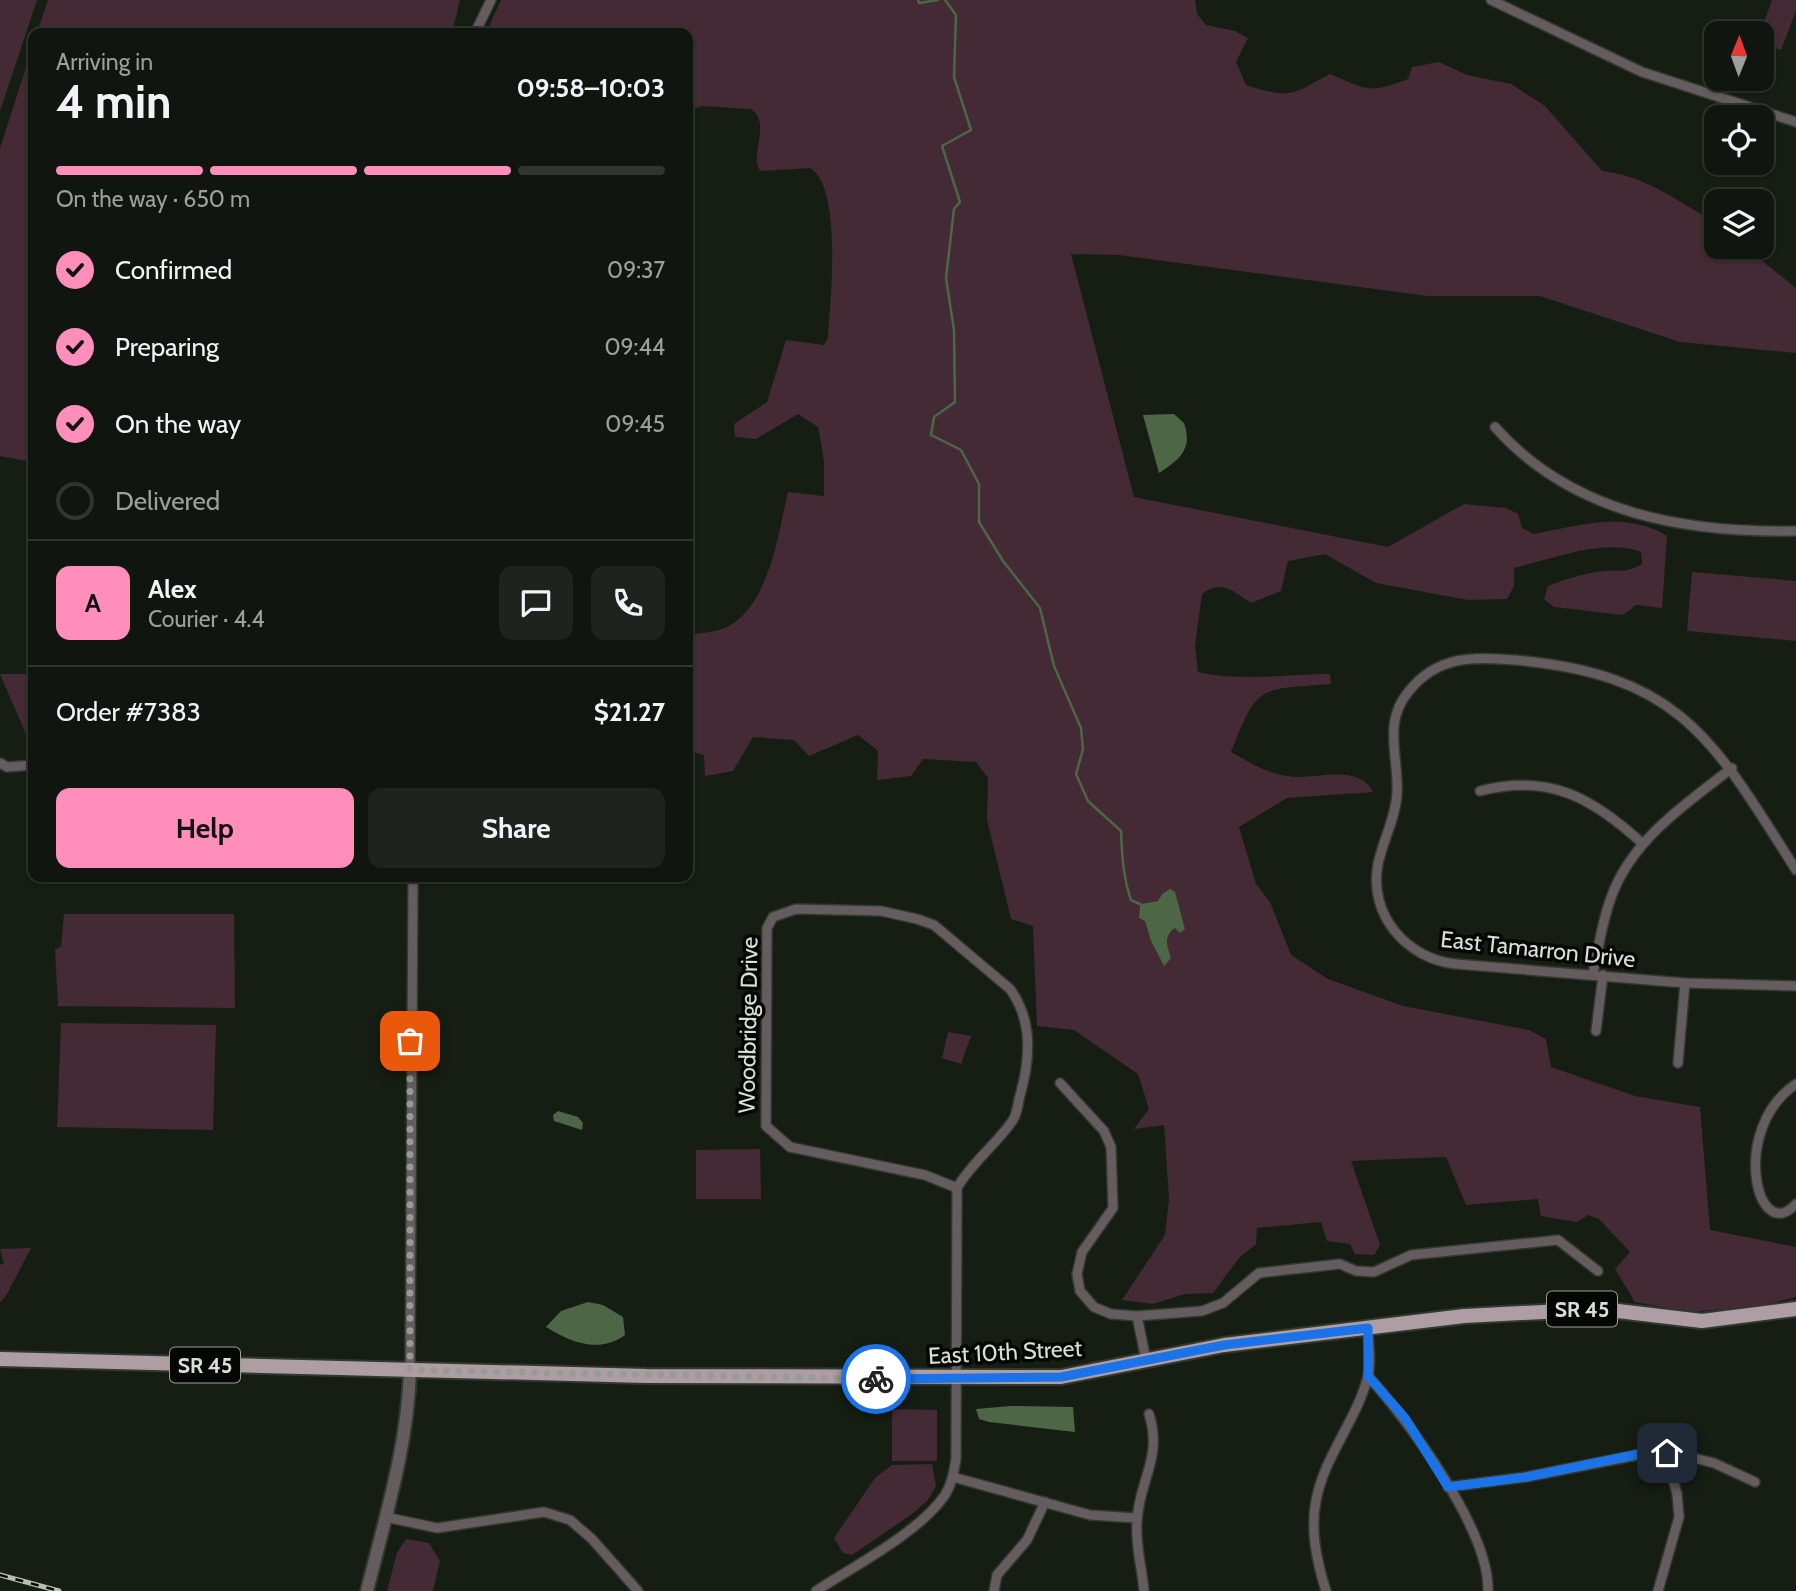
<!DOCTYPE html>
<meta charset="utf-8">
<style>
:root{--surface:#10160f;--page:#1e231d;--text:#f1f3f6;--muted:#9c9f9e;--line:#30352f;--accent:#ff8eba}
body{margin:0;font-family:Cabin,sans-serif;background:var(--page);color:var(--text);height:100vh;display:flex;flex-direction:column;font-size:26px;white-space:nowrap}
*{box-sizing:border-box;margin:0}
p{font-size:23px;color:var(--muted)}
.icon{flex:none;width:38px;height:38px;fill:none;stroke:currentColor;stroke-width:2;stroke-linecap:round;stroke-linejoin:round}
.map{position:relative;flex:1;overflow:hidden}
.side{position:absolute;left:28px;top:28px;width:665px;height:854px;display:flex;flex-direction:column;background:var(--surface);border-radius:14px;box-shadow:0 2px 5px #0004,0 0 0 2px var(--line)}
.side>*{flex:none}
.needle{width:46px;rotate:1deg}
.buttons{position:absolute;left:1704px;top:21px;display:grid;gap:14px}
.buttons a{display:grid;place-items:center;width:70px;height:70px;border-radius:14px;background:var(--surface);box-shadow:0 2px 5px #0004,0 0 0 2px var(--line);font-size:35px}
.pin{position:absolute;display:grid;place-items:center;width:60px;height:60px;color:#fff;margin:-30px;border-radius:14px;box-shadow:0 4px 10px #0006}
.courier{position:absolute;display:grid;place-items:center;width:70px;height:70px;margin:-35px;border:5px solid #1a73e8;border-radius:50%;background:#fff;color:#222;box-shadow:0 2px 9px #0007}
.summary em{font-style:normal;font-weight:800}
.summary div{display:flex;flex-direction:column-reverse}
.summary{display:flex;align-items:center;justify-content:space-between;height:119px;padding:0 28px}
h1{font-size:46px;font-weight:800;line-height:52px}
.bar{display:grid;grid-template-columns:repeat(4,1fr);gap:10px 7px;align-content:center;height:84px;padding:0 28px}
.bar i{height:9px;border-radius:5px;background:var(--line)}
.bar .current{background:var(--accent)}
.bar p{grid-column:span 4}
.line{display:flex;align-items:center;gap:18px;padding:0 28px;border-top:2px solid var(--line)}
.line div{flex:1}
.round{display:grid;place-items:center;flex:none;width:74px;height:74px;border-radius:14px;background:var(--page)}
ol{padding:0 28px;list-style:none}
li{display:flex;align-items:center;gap:21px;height:77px}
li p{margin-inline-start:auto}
li .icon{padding:7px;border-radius:50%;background:var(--accent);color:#111;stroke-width:4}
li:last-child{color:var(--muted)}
li i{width:38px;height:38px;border:4px solid var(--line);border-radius:50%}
.action{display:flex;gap:14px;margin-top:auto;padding:14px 28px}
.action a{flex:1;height:80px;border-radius:14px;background:var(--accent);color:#111;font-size:28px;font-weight:800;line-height:80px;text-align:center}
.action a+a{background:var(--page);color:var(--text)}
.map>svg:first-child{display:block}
</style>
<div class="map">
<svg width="1796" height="1591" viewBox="0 0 1796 1591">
<rect width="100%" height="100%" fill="#161e14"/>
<g fill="#432a34" fill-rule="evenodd">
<path d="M0,0H37L0,111Z"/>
<path d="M48,0H460L452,33H37Z"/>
<path d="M501,0H1195L1197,14L1206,25L1235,31L1248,38L1236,62L1246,85C1291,99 1289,96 1330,74C1368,90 1368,94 1408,79L1412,67L1439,62L1467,75L1511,84L1545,106L1602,171C1646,176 1680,202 1717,224V247H1745L1796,288V353L1680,342L1540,296H1428L1119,255L1071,254L1134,497L1388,547L1464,504L1506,508L1518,514L1522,528L1534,534C1578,526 1625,510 1667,536L1662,608L1636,605L1623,615L1554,607L1544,599L1548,586C1565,579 1585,573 1604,571C1619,570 1628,573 1642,564L1641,552C1603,538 1553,559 1514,568V586L1507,599L1468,600L1376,583L1325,554L1288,561L1281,591L1251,603C1233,591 1221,579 1202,594L1195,646L1198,672C1243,682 1285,674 1330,674L1331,684C1258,690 1258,683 1231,752C1249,762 1266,773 1287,776C1315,781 1357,762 1373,792L1287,798L1239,827L1256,884L1270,902L1291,955L1328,979L1403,1006L1529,1030L1546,1039L1551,1067L1635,1096L1700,1107L1710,1230L1796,1247V1297L1759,1306L1690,1312L1635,1302L1615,1269L1630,1252L1599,1219L1588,1215L1577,1222L1541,1216L1538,1199L1466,1205L1446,1157L1351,1161L1380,1245L1374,1255L1355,1254L1350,1244L1327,1241L1321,1222L1257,1228L1256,1244L1239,1258L1213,1293L1185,1294L1153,1304L1122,1300L1165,1235L1169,1199L1164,1125L1134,1129L1149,1109L1138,1074L1074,1030L1037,1026L1033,926L1011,919L987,820L988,778L976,762L923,759L911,776L877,780L878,751L858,735L809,756L794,740L753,737L733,771L705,776L704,755L688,751V636C699,632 714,633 725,628C769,608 778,534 788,492L824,496V461L818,427L798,414L756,439L735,437L734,424L767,402L786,340L824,345L828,338C830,303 843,187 810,168L760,171C749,153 772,123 751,109L702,106L688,111V33H490V24ZM1162,894L1175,928L1165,940L1168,947L1164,965L1151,941L1145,920L1139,918L1140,904L1158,901Z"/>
<path d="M1772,0H1796V11L1781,50L1762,43V33H1760Z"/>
<path d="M33,46V462L0,456V148Z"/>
<path d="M1692,572L1796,581V641L1687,631Z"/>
<path d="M0,674H33V742L30,743Z"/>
<path d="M64,914H234L235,1008L58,1006L55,950L61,946Z"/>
<path d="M61,1023L216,1025L213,1130L57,1127Z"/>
<path d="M948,1032L971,1036L961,1064L942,1058Z"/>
<path d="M760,1149L761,1199H696V1150Z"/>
<path d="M31,1248L6,1296L0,1302V1265L4,1263L0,1249Z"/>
<path d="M892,1409L937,1410V1461H892Z"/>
<path d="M932,1464L936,1486L928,1500L912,1514L852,1555L843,1553L834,1538L875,1478L892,1465Z"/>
<path d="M406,1539L429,1543L440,1561L433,1591H387L397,1553Z"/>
</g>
<g fill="#4d6746">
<path d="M1174,414L1184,423C1193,449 1180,459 1159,473L1143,415Z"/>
<path d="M1170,889L1175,892L1185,929L1180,933L1175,928C1163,938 1167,944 1171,958L1164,966L1151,941L1145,921L1139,918L1140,904L1158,901L1162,894Z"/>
<path d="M558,1111L578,1117L583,1123L582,1130L554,1121L553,1115Z"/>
<path d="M588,1302L603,1305L623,1317L625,1335C599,1354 570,1342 546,1327L561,1311Z"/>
<path d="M1011,1406L1073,1407L1075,1432L989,1422L979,1419L976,1409Z"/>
</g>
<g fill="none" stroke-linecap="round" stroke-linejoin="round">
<g stroke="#4d6746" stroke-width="2.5">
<path d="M918,0L919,3L938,0"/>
<path d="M945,0L956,15L954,77L971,130L942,146L960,202L954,209L946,278L954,330L955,402L934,417L931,435L961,450L979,484V522L1003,561L1040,608L1054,666L1081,728L1083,749L1076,774L1088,801L1121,831C1122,855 1123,877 1131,900L1140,904"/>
</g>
<defs>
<g id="minor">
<path d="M1491,0L1642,72L1796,122"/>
<path d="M475,33L491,0"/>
<path d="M1495,427C1572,514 1685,533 1796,531"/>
<path d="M0,763L7,767L33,765"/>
<path d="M1480,791C1549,773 1593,798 1643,844"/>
<path d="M1796,870C1713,739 1681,675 1515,660C1473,656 1437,656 1409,691C1382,723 1399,756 1397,793C1396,817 1383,840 1378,864C1368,915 1407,959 1456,964L1685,983L1796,986"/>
<path d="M796,909L881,911L917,919L934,925L1010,989C1034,1022 1030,1062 1019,1099C1018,1106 1016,1115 1013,1120C996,1145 972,1162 957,1188L925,1175L790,1147L766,1126L767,928L773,917Z"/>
<path d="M1593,973C1599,946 1603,916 1614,890C1636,837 1688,802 1732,768"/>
<path d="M1596,1031L1603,975"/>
<path d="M1678,1063L1685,983"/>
<path d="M1060,1083L1104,1131L1111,1147L1113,1208L1082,1252L1077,1274L1080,1291L1094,1307L1111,1314L1137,1316L1202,1311L1223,1303L1259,1273L1340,1264L1356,1271L1374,1272L1411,1255L1558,1240L1598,1271"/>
<path d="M1796,1084C1729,1129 1757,1247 1796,1204"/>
<path d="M1137,1316L1146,1360"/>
<path d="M410,1370L413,877"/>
<path d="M1368,1376C1408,1420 1490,1531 1488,1591"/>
<path d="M953,1477L1090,1515L1137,1518"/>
<path d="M1448,1487L1526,1477L1648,1453L1682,1455L1714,1463L1755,1482"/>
<path d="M385,1517L437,1528L544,1512L570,1520L592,1539L638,1591"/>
<path d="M816,1591C854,1566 920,1532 945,1495C952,1484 954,1471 956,1459L957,1188"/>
<path d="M994,1591L997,1575L1027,1540L1045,1502"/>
<path d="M1144,1591C1142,1567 1135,1545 1137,1521C1139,1480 1163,1458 1149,1414"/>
<path d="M1326,1591C1317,1562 1310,1531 1316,1501C1324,1456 1357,1420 1368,1376C1372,1361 1368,1344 1368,1328"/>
<path d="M1658,1591L1679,1517L1677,1494L1666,1453"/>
</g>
<path id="tertiary" d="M367,1591C385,1518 408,1445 410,1370"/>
<path id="primary" d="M0,1359L646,1376L1061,1377L1224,1345L1464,1316L1601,1309L1702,1321L1796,1309"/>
</defs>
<use href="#minor" stroke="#31392f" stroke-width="12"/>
<use href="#tertiary" stroke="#31392f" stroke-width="16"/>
<use href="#primary" stroke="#31392f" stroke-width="18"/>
<use href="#minor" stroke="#645c5f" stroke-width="9"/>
<use href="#tertiary" stroke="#645c5f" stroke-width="12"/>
<use href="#primary" stroke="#ae9ea3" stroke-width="14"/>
<defs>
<path id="rail" d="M0,1575L59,1591"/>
</defs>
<use href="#rail" stroke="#b8beb6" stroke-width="5"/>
<use href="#rail" stroke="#050704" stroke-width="2.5" stroke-dasharray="8" stroke-linecap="butt"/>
</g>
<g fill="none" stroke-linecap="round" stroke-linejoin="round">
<path stroke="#959c93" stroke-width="7" stroke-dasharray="0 12.6" d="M410,1041V1370L876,1379"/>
<path stroke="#1a73e8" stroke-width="9" d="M876,1379L1061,1377L1224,1345L1368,1328V1376L1405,1418L1448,1487L1526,1477L1648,1452L1667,1453"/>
</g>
<g text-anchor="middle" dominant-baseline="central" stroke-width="7" stroke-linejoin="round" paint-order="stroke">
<g fill="#050704" stroke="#9a9f98" stroke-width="2">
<rect x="1547" y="1291.5" width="70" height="35" rx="5"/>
<rect x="170" y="1347.5" width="70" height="35" rx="5"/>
</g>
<g font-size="21" font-weight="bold" fill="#dae0d8">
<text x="1582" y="1309">SR 45</text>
<text x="205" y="1365">SR 45</text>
</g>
<g font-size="23" fill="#dae0d8" stroke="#050704">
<text transform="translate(1538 949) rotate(6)">East Tamarron Drive</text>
<text transform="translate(748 1025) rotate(-89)">Woodbridge Drive</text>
<text transform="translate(1005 1352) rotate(-3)">East 10th Street</text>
</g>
</g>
</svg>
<div class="buttons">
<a><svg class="needle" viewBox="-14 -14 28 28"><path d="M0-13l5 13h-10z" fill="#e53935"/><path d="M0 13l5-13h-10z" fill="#9c9f9e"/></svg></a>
<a><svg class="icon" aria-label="locate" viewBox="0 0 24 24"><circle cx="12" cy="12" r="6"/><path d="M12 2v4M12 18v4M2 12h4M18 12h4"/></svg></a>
<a><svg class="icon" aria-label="layers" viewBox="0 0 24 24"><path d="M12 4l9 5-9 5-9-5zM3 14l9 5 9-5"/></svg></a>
</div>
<div class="pin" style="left:410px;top:1041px;background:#ea580c"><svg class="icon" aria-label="bag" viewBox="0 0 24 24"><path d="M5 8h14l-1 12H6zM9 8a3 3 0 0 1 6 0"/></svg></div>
<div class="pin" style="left:1667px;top:1453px;background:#1f2937"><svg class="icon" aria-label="home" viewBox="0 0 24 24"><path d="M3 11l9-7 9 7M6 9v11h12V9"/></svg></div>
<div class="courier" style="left:876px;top:1379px"><svg class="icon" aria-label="bike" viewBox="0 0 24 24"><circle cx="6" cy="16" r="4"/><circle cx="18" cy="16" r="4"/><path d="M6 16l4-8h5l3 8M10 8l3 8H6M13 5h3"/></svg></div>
<section class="side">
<div class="summary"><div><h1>4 min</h1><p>Arriving in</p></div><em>09:58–10:03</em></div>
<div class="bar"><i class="current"></i><i class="current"></i><i class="current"></i><i></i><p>On the way · 650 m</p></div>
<ol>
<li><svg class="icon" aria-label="check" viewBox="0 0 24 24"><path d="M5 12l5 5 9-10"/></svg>Confirmed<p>09:37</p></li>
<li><svg class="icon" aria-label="check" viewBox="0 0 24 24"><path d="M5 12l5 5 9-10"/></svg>Preparing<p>09:44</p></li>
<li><svg class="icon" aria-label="check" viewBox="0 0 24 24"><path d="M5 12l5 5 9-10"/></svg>On the way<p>09:45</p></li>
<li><i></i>Delivered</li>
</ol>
<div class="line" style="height:126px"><b class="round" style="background:var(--accent);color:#111">A</b><div><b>Alex</b><p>Courier · 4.4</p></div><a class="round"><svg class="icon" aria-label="chat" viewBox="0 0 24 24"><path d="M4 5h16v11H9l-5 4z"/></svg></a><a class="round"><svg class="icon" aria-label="phone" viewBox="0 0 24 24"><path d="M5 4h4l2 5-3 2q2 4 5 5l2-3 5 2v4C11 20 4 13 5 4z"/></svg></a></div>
<div class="line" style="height:91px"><div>Order #7383</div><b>$21.27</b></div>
<div class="action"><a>Help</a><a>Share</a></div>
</section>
</div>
